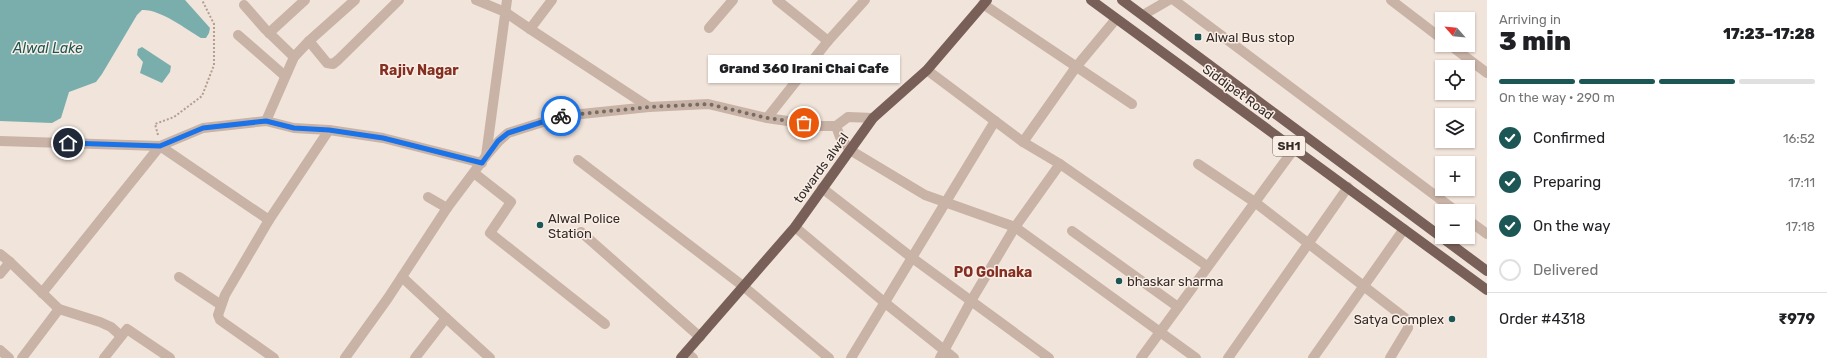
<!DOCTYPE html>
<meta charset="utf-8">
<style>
:root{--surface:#fff;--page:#f2f2f2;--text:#202124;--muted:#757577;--line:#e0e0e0;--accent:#1d5755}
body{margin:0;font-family:Rubik,sans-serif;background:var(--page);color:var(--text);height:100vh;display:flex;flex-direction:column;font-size:15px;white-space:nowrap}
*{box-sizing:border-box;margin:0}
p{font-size:13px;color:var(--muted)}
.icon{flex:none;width:22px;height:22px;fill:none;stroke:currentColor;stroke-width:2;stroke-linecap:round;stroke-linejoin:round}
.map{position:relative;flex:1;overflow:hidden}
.details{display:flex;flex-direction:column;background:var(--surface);width:340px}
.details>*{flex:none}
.needle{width:26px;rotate:297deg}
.buttons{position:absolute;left:1435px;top:12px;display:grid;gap:8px}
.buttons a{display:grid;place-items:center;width:40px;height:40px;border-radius:0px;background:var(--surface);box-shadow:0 1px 3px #0004;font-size:20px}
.pin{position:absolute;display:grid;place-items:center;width:34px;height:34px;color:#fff;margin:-17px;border:2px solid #fff;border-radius:50%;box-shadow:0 1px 4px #0007}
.courier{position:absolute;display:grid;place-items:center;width:40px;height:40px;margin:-20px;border:3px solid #1a73e8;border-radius:50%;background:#fff;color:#222;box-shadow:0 1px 5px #0007}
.bubble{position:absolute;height:28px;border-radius:0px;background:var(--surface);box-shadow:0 1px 3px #0004;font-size:13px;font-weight:800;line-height:28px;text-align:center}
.headline em{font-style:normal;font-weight:800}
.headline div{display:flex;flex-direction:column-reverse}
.headline{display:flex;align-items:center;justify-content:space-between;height:68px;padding:0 12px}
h1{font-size:26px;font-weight:800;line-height:30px}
.bar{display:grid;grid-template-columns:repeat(4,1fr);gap:6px 4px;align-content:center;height:48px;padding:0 12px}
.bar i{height:5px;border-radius:3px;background:var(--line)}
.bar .current{background:var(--accent)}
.bar p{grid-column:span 4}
.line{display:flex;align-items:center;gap:10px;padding:0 12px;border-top:1px solid var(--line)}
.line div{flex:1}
ol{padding:0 12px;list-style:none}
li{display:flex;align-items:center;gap:12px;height:44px}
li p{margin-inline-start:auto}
li .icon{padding:4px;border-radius:50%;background:var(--accent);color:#fff;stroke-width:4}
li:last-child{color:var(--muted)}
li i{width:22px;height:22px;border:2px solid var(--line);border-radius:50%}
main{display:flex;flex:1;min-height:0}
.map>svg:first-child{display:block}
</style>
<main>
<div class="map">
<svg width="1487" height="358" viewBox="0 0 1487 358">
<rect width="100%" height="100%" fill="#f1e4da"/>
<g fill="#7aaeac">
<path d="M0,0H185L210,28L209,33L206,38H201C186,29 160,9 142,10L137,15L102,74L96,82L69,92L61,118L52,123L0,121Z"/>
<path d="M142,47L171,66L170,72L162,83L140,73L143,62L137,55L138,49Z"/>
</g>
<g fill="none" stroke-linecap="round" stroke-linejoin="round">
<path stroke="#b59d91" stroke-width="2" stroke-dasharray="2 2" stroke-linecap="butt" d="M158,135L155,124L174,117L202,96L214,65V24L202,0"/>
<g stroke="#c9b3a6" stroke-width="10">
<path d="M476,0L505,12L530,29L552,0"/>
<path d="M777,0L828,41"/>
<path d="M1174,0L1456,211"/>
<path d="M1391,0L1442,39"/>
<path d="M983,4L1132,104"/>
<path d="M244,5L265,29L294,57"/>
<path d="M1143,15L1169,0"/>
<path d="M709,28L733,0"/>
<path d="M530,29L649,107"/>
<path d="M269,33L305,0"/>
<path d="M238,35L285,76"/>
<path d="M309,41L327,63L333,64L338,60L399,0"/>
<path d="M1450,45L1487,73"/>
<path d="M927,70L1023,142L1060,164L1207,266"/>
<path d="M767,118L828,41L865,0"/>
<path d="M873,118L848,117L836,126L840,137L850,150L925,195L1015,227L1196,358"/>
<path d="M266,121L294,57L309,41L355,0"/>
<path d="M0,141L160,146L203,128L266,121L294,128L329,130L383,138L482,163"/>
<path d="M1023,142L1076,67L1116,19"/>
<path d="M160,146L269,220"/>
<path d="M486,156L507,0"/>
<path d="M578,160L743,286L829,358"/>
<path d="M1198,164L1256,203L1405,318L1408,323V328L1390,358"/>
<path d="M474,173L511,202L490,233L605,324"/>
<path d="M822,188L911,257L1049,358"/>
<path d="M428,197L447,208"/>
<path d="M1468,220L1487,234"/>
<path d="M795,227L884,302L954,358"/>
<path d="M1072,231L1178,307"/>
<path d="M581,232L700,337"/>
<path d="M0,254L10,262L0,274"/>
<path d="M10,262L59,309L100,322L111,327L121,336"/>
<path d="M179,277L221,305"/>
<path d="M402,277L446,318L490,358"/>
<path d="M42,293L160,146"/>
<path d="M0,350L9,358"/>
<path d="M686,352L693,358"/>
<path d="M22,358L59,309"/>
<path d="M104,358L127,329L170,358"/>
<path d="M274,358L220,320L218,315L225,295L269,220L329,130"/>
<path d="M345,358L388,298L447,208L486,156L499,141L508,133L562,116L649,107L708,104L767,118L822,126H836"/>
<path d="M415,358L446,318"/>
<path d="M851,358L995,121"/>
<path d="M940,358L971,301L1015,227L1060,164"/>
<path d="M1141,358L1294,149"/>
<path d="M1228,358L1348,187"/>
<path d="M1313,358L1404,229"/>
</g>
<g stroke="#786058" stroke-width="10">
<path d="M1091,0L1487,290"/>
<path d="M1122,0L1487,271"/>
<path d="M681,358L795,227L873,118L927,70L987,0"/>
</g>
</g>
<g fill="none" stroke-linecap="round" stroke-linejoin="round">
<path stroke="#776b66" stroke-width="4" stroke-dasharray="0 7.2" d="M561,116L649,107L708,104L767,118L804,123"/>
<path stroke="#1a73e8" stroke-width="5" d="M68,143L160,146L203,128L266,121L294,128L329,130L383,138L482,163L498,141L508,133L561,116"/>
</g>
<g fill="#1d5755" stroke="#f9efe7" stroke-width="1.5">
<rect x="1194" y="33" width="8" height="8" rx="2"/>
<circle cx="540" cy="225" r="4"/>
<circle cx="1119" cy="281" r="4"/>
<circle cx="1452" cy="319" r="4"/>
</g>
<g text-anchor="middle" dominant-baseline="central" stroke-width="3" stroke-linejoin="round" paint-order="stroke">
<rect fill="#f9efe7" stroke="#706561" stroke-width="1" x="1273" y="136" width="32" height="20" rx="3"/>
<g font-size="12" font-weight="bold" fill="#362a27">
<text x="1289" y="146">SH1</text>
</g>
<g font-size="13" fill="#362a27" stroke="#f9efe7" text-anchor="start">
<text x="1206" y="37">Alwal Bus stop</text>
<text x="548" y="218">Alwal Police<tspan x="548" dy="15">Station</tspan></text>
<text x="1127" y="281">bhaskar sharma</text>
<text x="1444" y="319" text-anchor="end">Satya Complex</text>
</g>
<g font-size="13" fill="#362a27" stroke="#f9efe7">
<text transform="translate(1238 92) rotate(36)">Siddipet Road</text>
<text transform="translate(821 168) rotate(-54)">towards alwal</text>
</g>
<g font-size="14" font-style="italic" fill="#1d5755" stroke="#f9efe7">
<text x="48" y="48">Alwal Lake</text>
</g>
<g font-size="14" font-weight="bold" fill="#842f21" stroke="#f9efe7">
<text x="419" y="70">Rajiv Nagar</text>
<text x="993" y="272">PO Golnaka</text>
</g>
</g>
</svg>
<div class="buttons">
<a><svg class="needle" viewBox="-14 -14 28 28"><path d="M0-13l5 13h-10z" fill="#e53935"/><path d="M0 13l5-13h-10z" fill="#757577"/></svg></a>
<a><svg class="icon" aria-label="locate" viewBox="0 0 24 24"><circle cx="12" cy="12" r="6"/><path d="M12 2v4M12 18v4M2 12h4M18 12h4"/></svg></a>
<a><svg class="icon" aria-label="layers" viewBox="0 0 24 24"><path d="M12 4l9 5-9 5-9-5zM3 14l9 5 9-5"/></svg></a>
<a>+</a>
<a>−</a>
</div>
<div class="pin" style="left:804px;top:123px;background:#ea580c"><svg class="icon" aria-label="bag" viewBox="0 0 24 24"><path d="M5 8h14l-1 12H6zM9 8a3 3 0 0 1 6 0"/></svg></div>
<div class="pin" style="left:68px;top:143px;background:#1f2937"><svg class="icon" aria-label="home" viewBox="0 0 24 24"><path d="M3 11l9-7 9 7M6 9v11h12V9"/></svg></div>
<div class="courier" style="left:561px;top:116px"><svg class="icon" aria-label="bike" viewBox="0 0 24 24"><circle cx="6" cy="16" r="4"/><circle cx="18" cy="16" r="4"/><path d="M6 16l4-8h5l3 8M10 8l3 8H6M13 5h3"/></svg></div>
<div class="bubble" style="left:708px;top:55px;width:192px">Grand 360 Irani Chai Cafe</div>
</div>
<section class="details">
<div class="headline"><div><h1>3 min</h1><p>Arriving in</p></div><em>17:23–17:28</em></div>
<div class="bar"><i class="current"></i><i class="current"></i><i class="current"></i><i></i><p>On the way · 290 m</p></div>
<ol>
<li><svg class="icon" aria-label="check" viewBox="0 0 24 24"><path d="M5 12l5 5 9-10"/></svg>Confirmed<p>16:52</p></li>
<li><svg class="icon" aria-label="check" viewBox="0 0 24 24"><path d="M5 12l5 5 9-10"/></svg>Preparing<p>17:11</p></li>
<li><svg class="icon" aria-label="check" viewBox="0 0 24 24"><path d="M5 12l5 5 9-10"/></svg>On the way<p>17:18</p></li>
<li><i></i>Delivered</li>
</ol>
<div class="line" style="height:52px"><div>Order #4318</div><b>₹979</b></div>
</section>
</main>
